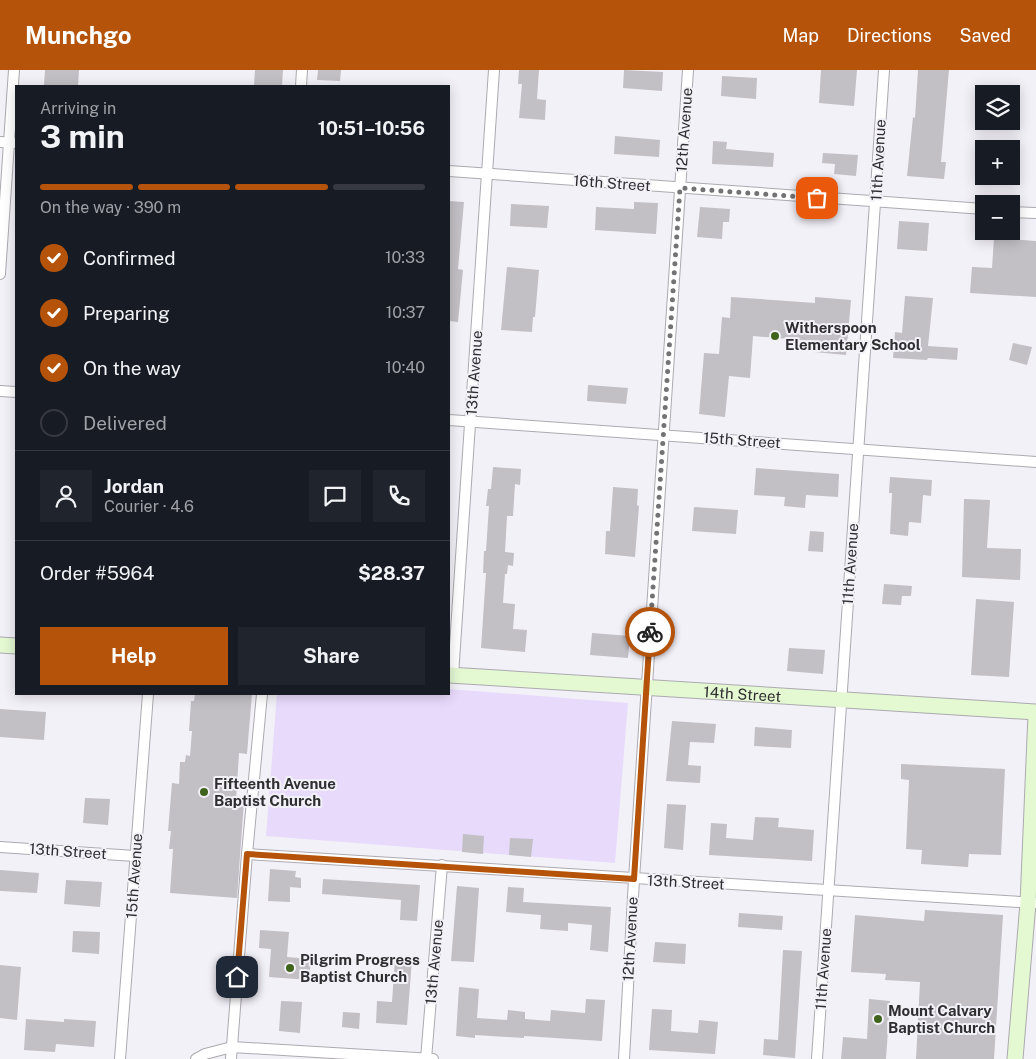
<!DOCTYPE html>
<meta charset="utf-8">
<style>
:root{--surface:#171b24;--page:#20242c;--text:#f1f3f6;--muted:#9ea1a6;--line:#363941;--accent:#b45309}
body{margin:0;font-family:"Public Sans",sans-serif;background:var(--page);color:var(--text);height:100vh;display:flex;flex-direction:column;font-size:19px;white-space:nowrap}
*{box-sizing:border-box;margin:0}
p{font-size:16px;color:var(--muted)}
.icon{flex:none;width:28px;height:28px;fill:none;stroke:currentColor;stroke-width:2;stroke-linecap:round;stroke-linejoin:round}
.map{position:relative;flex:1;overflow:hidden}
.details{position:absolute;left:15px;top:15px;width:435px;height:610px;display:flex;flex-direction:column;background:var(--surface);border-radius:0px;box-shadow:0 2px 12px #0003}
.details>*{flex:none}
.controls{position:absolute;left:975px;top:15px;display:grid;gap:10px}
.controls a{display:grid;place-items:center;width:45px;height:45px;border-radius:0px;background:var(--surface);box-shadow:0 2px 12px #0003;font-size:25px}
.pin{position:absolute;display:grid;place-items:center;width:42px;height:42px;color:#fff;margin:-21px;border-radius:10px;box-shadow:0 2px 8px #0006}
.courier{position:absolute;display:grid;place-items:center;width:50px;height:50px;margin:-25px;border:4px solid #b45309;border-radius:50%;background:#fff;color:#222;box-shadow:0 1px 6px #0007}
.summary em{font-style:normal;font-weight:700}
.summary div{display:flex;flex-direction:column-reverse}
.summary{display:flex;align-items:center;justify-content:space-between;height:85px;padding:0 25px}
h1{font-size:32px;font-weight:700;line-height:38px}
.bar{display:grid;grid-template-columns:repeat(4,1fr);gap:8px 5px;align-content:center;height:60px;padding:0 25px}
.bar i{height:6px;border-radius:4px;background:var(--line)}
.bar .on{background:var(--accent)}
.bar p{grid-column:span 4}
.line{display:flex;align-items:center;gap:12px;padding:0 25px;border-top:1px solid var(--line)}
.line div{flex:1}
.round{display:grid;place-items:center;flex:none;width:52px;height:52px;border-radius:0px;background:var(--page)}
ol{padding:0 25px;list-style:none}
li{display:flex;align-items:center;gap:15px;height:55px}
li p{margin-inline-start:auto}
li .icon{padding:5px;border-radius:50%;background:var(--accent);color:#fff;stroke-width:4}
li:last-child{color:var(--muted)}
li i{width:28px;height:28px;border:2px solid var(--line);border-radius:50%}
.action{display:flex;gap:10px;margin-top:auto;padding:10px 25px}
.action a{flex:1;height:58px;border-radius:0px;background:var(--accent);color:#fff;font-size:20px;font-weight:700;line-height:58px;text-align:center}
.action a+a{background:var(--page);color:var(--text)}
header{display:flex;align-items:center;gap:30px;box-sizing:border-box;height:70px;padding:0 25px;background:var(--accent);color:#fff}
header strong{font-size:24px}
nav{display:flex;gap:28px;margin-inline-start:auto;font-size:18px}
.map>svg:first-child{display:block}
</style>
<header>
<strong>Munchgo</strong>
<nav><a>Map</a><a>Directions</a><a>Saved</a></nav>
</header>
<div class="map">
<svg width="1036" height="989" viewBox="0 0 1036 989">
<rect width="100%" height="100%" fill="#f3f1f8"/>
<path fill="#e8dafb" d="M449,619L628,633L615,793L266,766L277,624H449Z"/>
<g fill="#c2bfc5">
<path d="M45,0H79L78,16L44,15Z"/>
<path d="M255,0H283L282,16H254Z"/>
<path d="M318,0H341L340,11L317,10Z"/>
<path d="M519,0H539L537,29L546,30L545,50L519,48L522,14H518Z"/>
<path d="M624,0L663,2L662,21L623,18Z"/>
<path d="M821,0H857L854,36L819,33Z"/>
<path d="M918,0H949L941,92H946L944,109L907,106L913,47L915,48Z"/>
<path d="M722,6L757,8L756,29L721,26Z"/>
<path d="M615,66L660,70L659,87L614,84Z"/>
<path d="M713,71L727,72L726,79L774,83L773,97L712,94Z"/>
<path d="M823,83L858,85L856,106L834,104L835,94L822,93Z"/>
<path d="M449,131L464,132L458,199L463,200L458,252L449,251Z"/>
<path d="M634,132L658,133L656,164L595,160L596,137L634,139Z"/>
<path d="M511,134L549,136L547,158L510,156Z"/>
<path d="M700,137L730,139L729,152H723L722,169L697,167Z"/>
<path d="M899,151L929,153L927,181L897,179Z"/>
<path d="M994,168L1036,171V227L970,223L972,197L992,198Z"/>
<path d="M507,197L539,200L535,247H533L532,262L501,260Z"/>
<path d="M905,226L933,228L928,276L958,278L957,290L928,288L927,290L893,288L895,262L902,263Z"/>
<path d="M731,227L815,233V227L851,230L846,285L814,282L815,271L753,266L750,308L729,306L725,347L699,344L704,283L719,284L722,247L730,248Z"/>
<path d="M1013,273L1032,277L1027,295L1009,290Z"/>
<path d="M588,315L628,318L626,334L587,331Z"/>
<path d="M493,397L521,399L520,415L515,414L513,446H507L505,482L514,483L513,496L508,495L507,504H505L503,533L515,534L513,559L527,560L525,582L481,578L486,503H483L484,481H486L489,436H486L488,419H491Z"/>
<path d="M756,398L839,404L838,427L806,425L805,438L784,436L785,427L754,425Z"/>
<path d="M890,407L932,410L931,426L923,425L921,453L909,452L908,466L890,464L892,423H889Z"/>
<path d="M613,417L638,419L637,435L639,436L635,487L605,484L606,461H610Z"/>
<path d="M964,429L990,430L987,478L1021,479L1020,510L962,507Z"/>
<path d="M694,437L738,440L736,464L692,461Z"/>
<path d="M810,461L824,462L823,482L808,481Z"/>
<path d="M884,514L912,516L911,526H902L901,535L882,534Z"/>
<path d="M976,529L1014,532L1009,607L971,605Z"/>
<path d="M592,563L630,566L628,588L590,585Z"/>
<path d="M789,578L825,580L823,604L787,601Z"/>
<path d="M195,624H252L247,684L239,683L236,731H244L237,828L170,823L173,779H169L171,761H168L172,713L179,714L180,692H185L186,685L190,686L192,661H189L191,631H194Z"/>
<path d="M0,639L46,642L44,670L0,667Z"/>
<path d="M672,651L716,654L714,673L690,672L688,695L701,696L700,713L666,711Z"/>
<path d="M755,657L792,660L791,678L754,676Z"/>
<path d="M901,694L1005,699L1001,785L969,784L968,797L921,794L922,780L906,779L909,710L901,709Z"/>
<path d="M85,728L110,729L108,755L83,753Z"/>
<path d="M667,734L686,735L683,780L664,778Z"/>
<path d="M755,747L779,748L778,757L814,760L812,791L709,785L711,753L727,754L726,768L753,770Z"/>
<path d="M463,764L484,766L483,784L462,782Z"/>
<path d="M510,768L533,769L531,787L509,785Z"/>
<path d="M270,799L296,801L295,807L301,808V818L290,817V832L268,831Z"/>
<path d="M0,800L39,803L37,823L0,821Z"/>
<path d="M323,809L420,815L417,851L400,850L401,830L322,824Z"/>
<path d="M66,810L102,812L100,837L64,834Z"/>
<path d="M457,816L479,818L474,892L451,891Z"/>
<path d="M508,817L524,818L523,832L611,837L608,882L590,880L592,855L568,853V861L540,859L541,845L506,842Z"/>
<path d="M925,840L1003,845L994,989H916L920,912L885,910L886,904L851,902L855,845L924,851Z"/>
<path d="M739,843L783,846L782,860L738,857Z"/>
<path d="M260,860L289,862L287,887L311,889L309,910L269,907L271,879L259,878Z"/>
<path d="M73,861L100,862L99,884L72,882Z"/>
<path d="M655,872L686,874L685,894L653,892Z"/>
<path d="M783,880L802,881L795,988L763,985L764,969L778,970Z"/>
<path d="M395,888L412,889L407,955L376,953L377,931L392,932Z"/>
<path d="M0,895L21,897L17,950L0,948Z"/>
<path d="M459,917L479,919L477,948L507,950L508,940L525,942V949L550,951L551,940L585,943L586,929L605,930L602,971L524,966V968L475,965V968L456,966Z"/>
<path d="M869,929L890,931L886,989H841L843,967L867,969Z"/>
<path d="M281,931L302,932L300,963L279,961Z"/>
<path d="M652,939L672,940L671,961L698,963L699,950L718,952L715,984L649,980Z"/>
<path d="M343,942L360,943L359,959L342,957Z"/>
<path d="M26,949L64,952V949L96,951L94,977L56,974L55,982L24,980Z"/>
</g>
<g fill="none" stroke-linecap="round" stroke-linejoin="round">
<defs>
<g id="street">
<path d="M301,16L302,0"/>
<path d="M0,72L16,73"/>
<path d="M449,101L984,139"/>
<path d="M1011,142L1036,143"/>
<path d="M0,204L14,0"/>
<path d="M0,321L16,322"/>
<path d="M449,350L1036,392"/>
<path d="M453,605L494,0"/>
<path d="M0,777L135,786"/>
<path d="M247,784L1036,833"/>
<path d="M120,989L148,624"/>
<path d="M196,989L205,984L232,977L433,989"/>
<path d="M231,989L247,784L262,624"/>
<path d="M426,989L442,795"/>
<path d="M624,989L634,809L688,0"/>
<path d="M817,989L884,0"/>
</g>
<g id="secondary">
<path d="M0,575L16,576"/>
<path id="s1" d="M449,605L1036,642"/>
<path d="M1015,989L1028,833L1036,644"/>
</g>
</defs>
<use href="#street" stroke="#acaab0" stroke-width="12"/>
<use href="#secondary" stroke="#acaab0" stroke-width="17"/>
<use href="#street" stroke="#fff" stroke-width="10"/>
<use href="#secondary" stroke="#e4f8d2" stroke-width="15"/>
</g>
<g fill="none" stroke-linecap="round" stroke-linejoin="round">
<path stroke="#737275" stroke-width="5" stroke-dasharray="0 9" d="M650,562L680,118L817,128"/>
<path stroke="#b45309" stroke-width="6" d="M237,907L247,784L634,809L650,562"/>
</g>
<g fill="#41641c" stroke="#f3f1f8" stroke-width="2">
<circle cx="775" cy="266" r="5"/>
<circle cx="204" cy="722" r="5"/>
<circle cx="290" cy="898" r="5"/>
<circle cx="878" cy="949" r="5"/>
</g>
<g text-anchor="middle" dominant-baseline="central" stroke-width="4" stroke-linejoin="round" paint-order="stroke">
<g font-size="15" fill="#2e2d2f" stroke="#f3f1f8">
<text transform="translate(684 60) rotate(-86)">12th Avenue</text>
<text transform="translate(878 90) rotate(-87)">11th Avenue</text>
<text transform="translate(612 113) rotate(4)">16th Street</text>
<text transform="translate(474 303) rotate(-86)">13th Avenue</text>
<text transform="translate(742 370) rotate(4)">15th Street</text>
<text transform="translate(850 494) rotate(-86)">11th Avenue</text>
<text stroke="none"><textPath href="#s1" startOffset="294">14th Street</textPath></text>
<text transform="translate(68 781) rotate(4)">13th Street</text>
<text transform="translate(134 806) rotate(-86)">15th Avenue</text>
<text transform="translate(686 812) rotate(3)">13th Street</text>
<text transform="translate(630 869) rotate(-87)">12th Avenue</text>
<text transform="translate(434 892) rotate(-85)">13th Avenue</text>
<text transform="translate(823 899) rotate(-86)">11th Avenue</text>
</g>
<g font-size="15" font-weight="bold" fill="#2e2d2f" stroke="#f3f1f8" text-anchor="start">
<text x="785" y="257">Witherspoon<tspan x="785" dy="17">Elementary School</tspan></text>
<text x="214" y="713">Fifteenth Avenue<tspan x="214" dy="17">Baptist Church</tspan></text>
<text x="300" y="889">Pilgrim Progress<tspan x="300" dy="17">Baptist Church</tspan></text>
<text x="888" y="940">Mount Calvary<tspan x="888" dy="17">Baptist Church</tspan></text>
</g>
</g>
</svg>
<div class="controls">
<a><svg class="icon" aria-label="layers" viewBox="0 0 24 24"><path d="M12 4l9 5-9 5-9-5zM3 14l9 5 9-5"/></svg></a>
<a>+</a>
<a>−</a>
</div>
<div class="pin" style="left:817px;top:128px;background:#ea580c"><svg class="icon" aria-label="bag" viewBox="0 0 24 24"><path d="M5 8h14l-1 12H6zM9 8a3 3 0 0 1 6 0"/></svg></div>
<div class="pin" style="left:237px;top:907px;background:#1f2937"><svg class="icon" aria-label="home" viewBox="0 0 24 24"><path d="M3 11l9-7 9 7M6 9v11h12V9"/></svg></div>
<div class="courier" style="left:650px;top:562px"><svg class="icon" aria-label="bike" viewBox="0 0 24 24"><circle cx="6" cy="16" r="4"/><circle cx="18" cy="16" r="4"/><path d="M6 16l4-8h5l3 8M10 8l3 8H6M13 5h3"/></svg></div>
<section class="details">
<div class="summary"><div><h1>3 min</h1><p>Arriving in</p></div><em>10:51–10:56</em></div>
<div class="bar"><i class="on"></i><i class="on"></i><i class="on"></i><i></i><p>On the way · 390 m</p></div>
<ol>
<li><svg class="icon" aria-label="check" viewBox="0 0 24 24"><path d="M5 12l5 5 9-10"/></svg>Confirmed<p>10:33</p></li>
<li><svg class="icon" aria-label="check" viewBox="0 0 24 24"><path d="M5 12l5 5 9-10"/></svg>Preparing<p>10:37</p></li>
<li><svg class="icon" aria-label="check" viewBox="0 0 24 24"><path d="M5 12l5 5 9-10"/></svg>On the way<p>10:40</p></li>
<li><i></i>Delivered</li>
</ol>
<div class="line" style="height:90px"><a class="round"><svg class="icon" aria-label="person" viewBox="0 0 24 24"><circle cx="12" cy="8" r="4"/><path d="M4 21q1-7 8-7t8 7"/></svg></a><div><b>Jordan</b><p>Courier · 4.6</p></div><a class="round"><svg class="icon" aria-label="chat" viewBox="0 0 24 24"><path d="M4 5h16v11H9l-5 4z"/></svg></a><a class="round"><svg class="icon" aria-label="phone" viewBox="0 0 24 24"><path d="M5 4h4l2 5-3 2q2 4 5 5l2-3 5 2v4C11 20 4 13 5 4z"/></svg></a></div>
<div class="line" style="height:65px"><div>Order #5964</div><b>$28.37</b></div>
<div class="action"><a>Help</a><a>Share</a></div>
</section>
</div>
